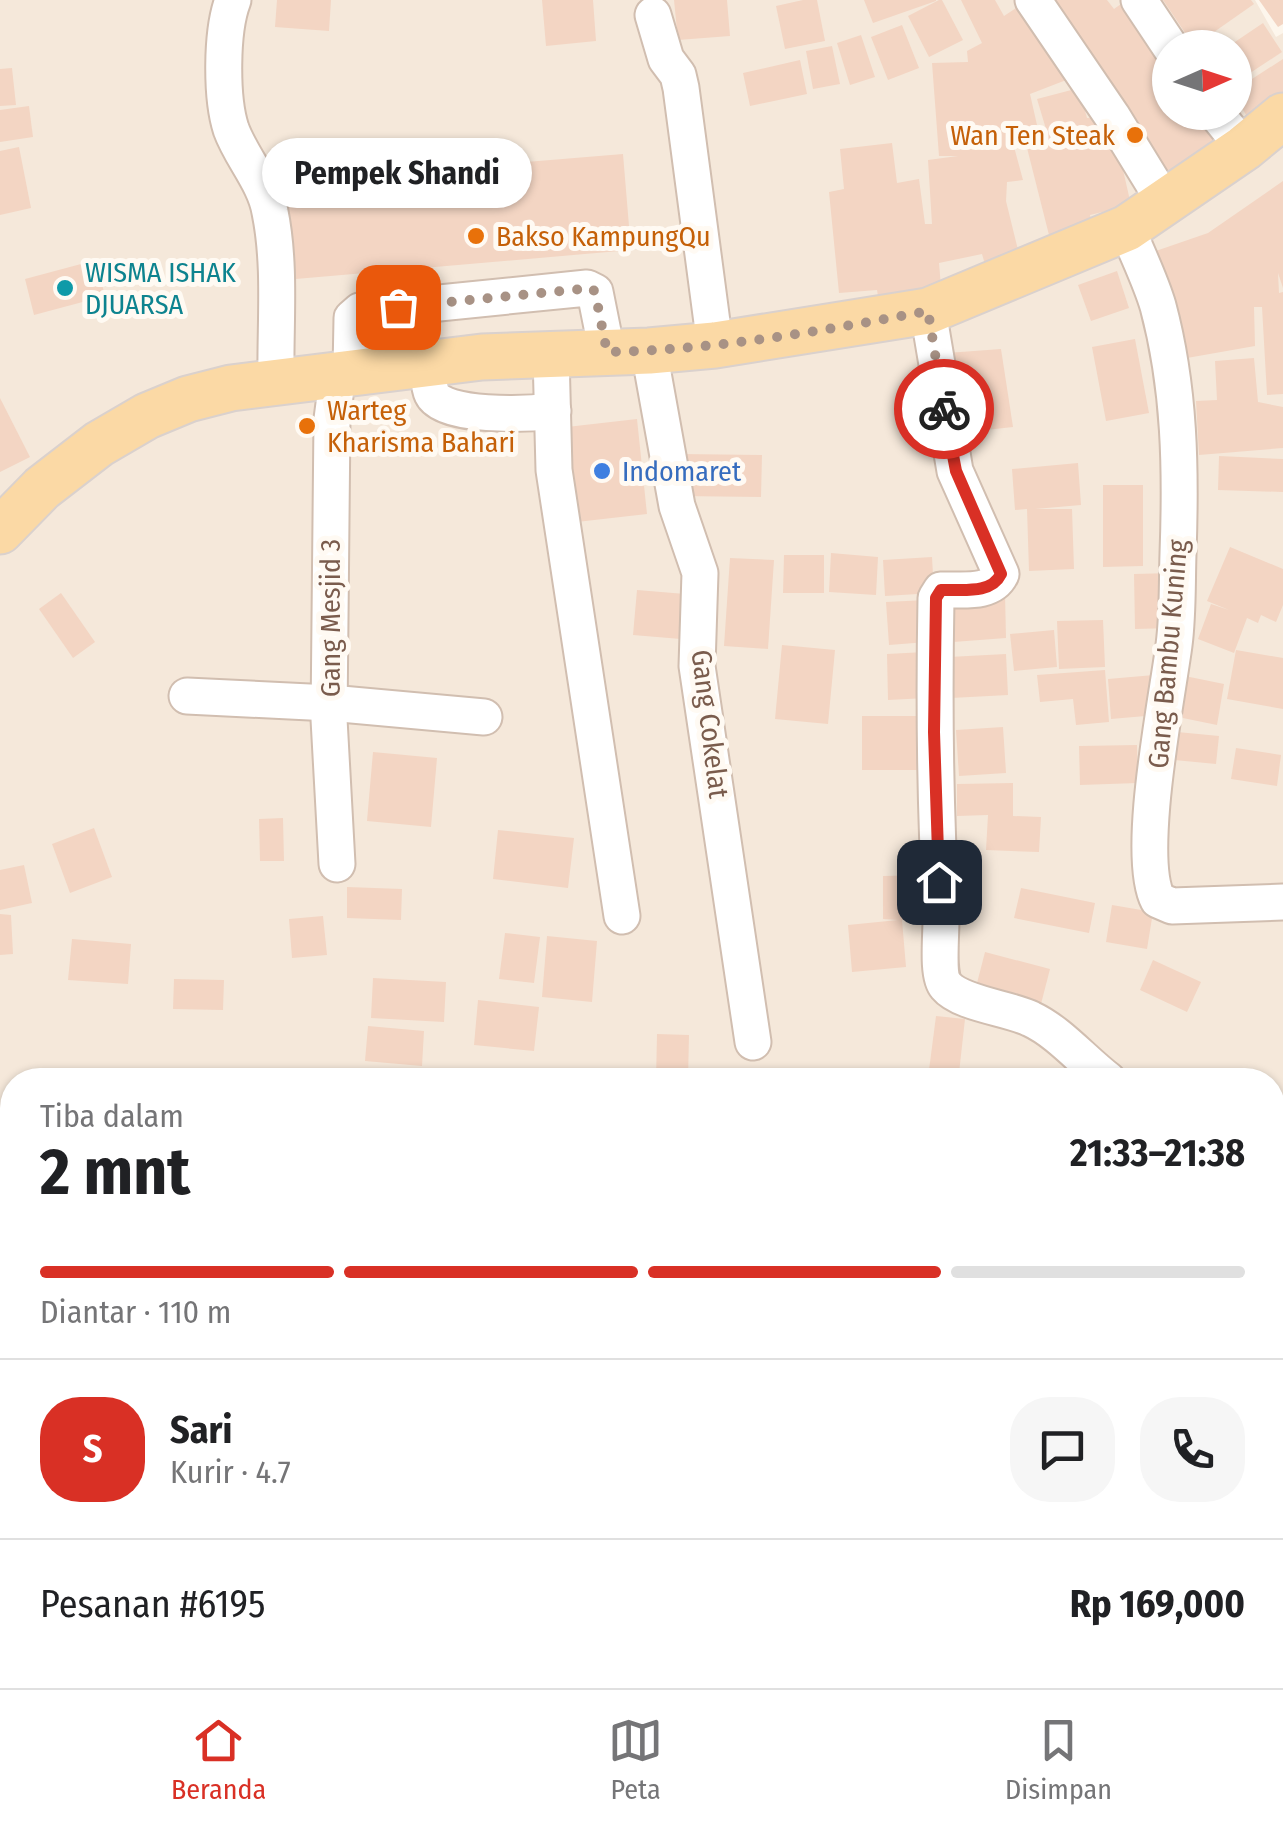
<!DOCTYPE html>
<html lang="id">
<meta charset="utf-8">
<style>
:root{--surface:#fff;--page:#f6f6f6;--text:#202124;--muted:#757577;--line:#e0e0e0;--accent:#d93025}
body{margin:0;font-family:"Fira Sans Condensed",sans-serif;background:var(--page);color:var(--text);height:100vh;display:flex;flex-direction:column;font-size:38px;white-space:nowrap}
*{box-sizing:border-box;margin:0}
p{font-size:32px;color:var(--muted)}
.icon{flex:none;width:55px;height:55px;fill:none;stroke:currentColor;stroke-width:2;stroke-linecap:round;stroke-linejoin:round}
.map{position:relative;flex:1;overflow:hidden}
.side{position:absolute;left:0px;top:1068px;width:1285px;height:622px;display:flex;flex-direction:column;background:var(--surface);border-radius:40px 40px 0 0;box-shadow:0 2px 8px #0004}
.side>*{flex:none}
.needle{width:65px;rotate:87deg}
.buttons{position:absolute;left:1152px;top:30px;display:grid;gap:20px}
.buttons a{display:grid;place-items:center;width:100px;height:100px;border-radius:50%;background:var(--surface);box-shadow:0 2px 8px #0004;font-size:50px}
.pin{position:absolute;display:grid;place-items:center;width:85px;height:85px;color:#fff;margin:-42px;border-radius:20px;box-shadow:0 5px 15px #0006}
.courier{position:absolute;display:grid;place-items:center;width:100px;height:100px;margin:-50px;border:8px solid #d93025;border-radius:50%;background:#fff;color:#222;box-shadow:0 2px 12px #0007}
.bubble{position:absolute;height:70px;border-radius:35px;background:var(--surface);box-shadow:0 2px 8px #0004;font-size:32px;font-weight:700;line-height:70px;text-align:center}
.overview em{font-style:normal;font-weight:700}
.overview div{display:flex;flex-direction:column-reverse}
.overview{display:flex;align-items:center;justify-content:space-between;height:170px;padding:0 40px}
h1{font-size:65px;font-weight:700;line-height:75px}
.bar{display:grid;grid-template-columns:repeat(4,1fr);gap:15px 10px;align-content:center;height:120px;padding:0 40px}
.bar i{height:12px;border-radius:8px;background:var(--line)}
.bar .current{background:var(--accent)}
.bar p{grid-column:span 4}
.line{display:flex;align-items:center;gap:25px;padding:0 40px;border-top:2px solid var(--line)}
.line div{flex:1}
.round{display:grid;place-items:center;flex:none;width:105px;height:105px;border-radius:40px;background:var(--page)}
.menu{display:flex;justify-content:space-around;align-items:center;height:140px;border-top:2px solid var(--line);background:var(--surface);font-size:28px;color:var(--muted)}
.menu a{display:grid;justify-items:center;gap:5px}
.menu .current{color:var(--accent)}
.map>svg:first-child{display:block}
</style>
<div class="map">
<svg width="1283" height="1688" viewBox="0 0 1283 1688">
<rect width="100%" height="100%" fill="#fdf6ec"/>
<path fill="#f5e8da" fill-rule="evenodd" d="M0,0H1255L1276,37L1283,33V1688H0ZM1170,48H1235V112H1170ZM12,1080H1272V1678H12Z"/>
<g fill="#f3d5c3">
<path d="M277,0H331L329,31L275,27Z"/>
<path d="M542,0H593L596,41L546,46Z"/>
<path d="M674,0H727L730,36L678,40Z"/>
<path d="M803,0H817L825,41L785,49L776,6Z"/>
<path d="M864,0H936V1L873,23Z"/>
<path d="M939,0H942L963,40L929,57L908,16Z"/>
<path d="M961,0H995L1004,16L1025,2L1074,77L1030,94L1037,125L1010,132L1023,180L1007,182L1006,201L1019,254L986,268L982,254L939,263L941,287L878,296L877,290L839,293L829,192L844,189L840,149L892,143L897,183L919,179L925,224H932L928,160L958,156H939L932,63L968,62L967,51L982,43Z"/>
<path d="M1035,0H1107L1114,9L1121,4L1170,79V112H1200L1222,147L1164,185Z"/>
<path d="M1163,0H1251L1254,4L1194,46Z"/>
<path d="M1259,0H1283V24L1278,27Z"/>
<path d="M1263,23L1282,52L1235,83V48H1226Z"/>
<path d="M902,25L919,68L888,80L871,37Z"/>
<path d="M861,35L875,77L850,85L837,43Z"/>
<path d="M832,46L840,84L813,89L806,51Z"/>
<path d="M1283,59V95L1248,118L1235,97V90Z"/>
<path d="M800,60L807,94L750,106L743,73Z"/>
<path d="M12,68L16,105L0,106V69Z"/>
<path d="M1079,88L1087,118L1111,117L1131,205L1090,215L1092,224L1049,235L1024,136L1046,129L1037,99Z"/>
<path d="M29,106L33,137L0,142V110Z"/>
<path d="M19,147L31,208L0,215V151Z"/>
<path d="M623,154L631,250L284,280L276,183Z"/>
<path d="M1283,181V288L1278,273L1279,293L1283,292V394L1267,395L1262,307H1254L1255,346L1187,358L1150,253L1208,233Z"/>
<path d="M96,260L105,296L34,315L25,279Z"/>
<path d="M1117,271L1129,308L1091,321L1078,285Z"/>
<path d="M1135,339L1149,413L1106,421L1092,347Z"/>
<path d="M1001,349L1013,427L959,433L947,353Z"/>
<path d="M1254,358L1258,402L1283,407V448L1199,455L1196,401L1217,400L1215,361Z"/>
<path d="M0,398L30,457L0,472Z"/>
<path d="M637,419L647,514L568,523L558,428Z"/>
<path d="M680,454L762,455L761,497L679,496Z"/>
<path d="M1219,456L1283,459V492L1218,490Z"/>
<path d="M1078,463L1081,505L1035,509H1072L1074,569L1029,571L1027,509L1015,510L1012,469Z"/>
<path d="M1103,485H1143V566L1103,567Z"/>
<path d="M1230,547L1283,569V605L1276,622L1261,615L1258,623L1247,618L1234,653L1198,639L1211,604L1229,610L1207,601Z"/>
<path d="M831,553L878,557L876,595L829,592Z"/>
<path d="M784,555H824V593H783Z"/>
<path d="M932,557L934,593L885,596L883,560Z"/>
<path d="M730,558L774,560L768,649L724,646Z"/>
<path d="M1172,573L1173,628L1135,629L1134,574Z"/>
<path d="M637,590L697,595L693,640L633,635Z"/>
<path d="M61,593L95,642L73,658L39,609Z"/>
<path d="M1005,593L1006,638L940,643V596Z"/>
<path d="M926,600L927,642L889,645L886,602Z"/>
<path d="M1103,620L1105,667L1059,669L1057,621Z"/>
<path d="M1054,630L1057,667L1014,671L1010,634Z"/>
<path d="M782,645L835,650L828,724L775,719Z"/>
<path d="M1236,650L1283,658V709L1227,699Z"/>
<path d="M925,652L927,698L888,700L887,654Z"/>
<path d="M1006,654L1008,695L951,698L949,657Z"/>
<path d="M1105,670L1109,722L1076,725L1073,699L1040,702L1037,675Z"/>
<path d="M1154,675L1157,715L1111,719L1108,679Z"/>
<path d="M1180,675L1224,684L1217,725L1173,716Z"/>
<path d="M862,716H920L921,770H862Z"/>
<path d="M1003,727L1006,773L959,776L956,730Z"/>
<path d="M1167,731L1219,736L1216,764L1164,759Z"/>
<path d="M1137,745L1138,783L1080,785L1079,746Z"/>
<path d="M1236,748L1281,755L1277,786L1231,779Z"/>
<path d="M373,752L437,758L431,827L367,821Z"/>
<path d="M1013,783V816L1041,817L1039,852L986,850L988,815L957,816V784Z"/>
<path d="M283,818L284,861H260L259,819Z"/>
<path d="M94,828L112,877L70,893L52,844Z"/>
<path d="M498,830L574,838L568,888L493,879Z"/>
<path d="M24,865L32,903L0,910V870Z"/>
<path d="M927,875L928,919L902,920L906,967L852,972L848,925L898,920L883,919V876Z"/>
<path d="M347,887L402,889L401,920L347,918Z"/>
<path d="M1021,888L1095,903L1089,933L1014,918Z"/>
<path d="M1112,905L1153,912L1147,949L1106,942Z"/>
<path d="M0,914L11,915L13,954L0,955Z"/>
<path d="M323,916L327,955L292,958L289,919Z"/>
<path d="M505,933L540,937L534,983L499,979Z"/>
<path d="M547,936L597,941L592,1002L542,997Z"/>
<path d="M72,939L131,944L128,984L68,980Z"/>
<path d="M985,952L1050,969L1041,1004L976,987Z"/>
<path d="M1153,960L1201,982L1187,1012L1140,990Z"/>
<path d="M373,978L446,982L444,1022L371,1018Z"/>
<path d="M174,979L224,980L223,1010L173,1009Z"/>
<path d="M478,1000L539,1007L534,1051L474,1045Z"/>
<path d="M936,1016L965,1019L959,1073L929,1070Z"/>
<path d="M368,1026L424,1031L422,1066L365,1061Z"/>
<path d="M657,1034L689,1035L688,1080H656Z"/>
<path d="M0,1212L12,1214V1247L0,1245Z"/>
<path d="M1272,1438L1283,1441V1485L1272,1482Z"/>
<path d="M1220,1678H1251L1249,1688H1218Z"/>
</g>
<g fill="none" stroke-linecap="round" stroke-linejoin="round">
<defs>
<g id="minor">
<path d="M233,0C221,31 221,98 231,129C241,157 265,182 270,212C281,266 275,325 276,380"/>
<path d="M1033,0L1112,116L1166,204"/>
<path d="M1139,0L1171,48"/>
<path d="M653,15L666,59L678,75L681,88L715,345"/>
<path d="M1215,112L1244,148"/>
<path d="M1127,228C1137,254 1150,279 1158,306C1180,388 1181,470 1178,554C1177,584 1178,615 1174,645C1167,699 1135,856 1158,900L1172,906L1283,902"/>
<path d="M928,311L955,471L1001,574C991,595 961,589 941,590L936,598C934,703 935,807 941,911C942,929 936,975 946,986C961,1004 1009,1008 1031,1019C1059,1032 1083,1061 1108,1080"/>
<path d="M649,351L677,506L700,573L697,666L753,1042"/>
<path d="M551,355L554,470L622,916"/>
<path d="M427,363C429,372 428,386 432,394C443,418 528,414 553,411"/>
<path d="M351,371L352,318L360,311L587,288L595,292L607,352"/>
<path d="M187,696L330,703L484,717"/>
<path d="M337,864L329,719L332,419L338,373"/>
<path d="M1272,1148L1283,1152"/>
<path d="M1272,1234L1283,1188"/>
<path d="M1272,1511L1283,1513"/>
<path d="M256,1688V1678"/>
</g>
<path id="major" d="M0,531L42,488L99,444L147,416L188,399L231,388L482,357L649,351L715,345L928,311L1127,228L1244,148L1283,116"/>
</defs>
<use href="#minor" stroke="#d1beb0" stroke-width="39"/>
<use href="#major" stroke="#dad1cd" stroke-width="49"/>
<use href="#minor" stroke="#fff" stroke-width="35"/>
<use href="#major" stroke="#fbd9a5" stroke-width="45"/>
</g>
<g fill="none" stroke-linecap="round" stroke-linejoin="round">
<path stroke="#a89285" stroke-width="10" stroke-dasharray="0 18" d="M398,307L592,288L595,292L607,352C715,350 822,331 928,311L944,409"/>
<path stroke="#d93025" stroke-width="12" d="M939,882L934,732L936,598L941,590C961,589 991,595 1001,574L956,471L944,409"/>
</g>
<g fill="#e8710a" stroke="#fffaf3" stroke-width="4">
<circle cx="1135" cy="135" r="10"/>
<circle cx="476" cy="236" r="10"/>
<circle cx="307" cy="426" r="10"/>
</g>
<circle fill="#0f9aa8" stroke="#fffaf3" stroke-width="4" cx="65" cy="288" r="10"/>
<circle fill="#3f7fe0" stroke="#fffaf3" stroke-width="4" cx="602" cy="471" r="10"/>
<g text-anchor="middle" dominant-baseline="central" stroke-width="10" stroke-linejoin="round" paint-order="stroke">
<g font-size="28" fill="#c56008" stroke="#fffaf3" text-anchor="start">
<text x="1115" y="135" text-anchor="end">Wan Ten Steak</text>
<text x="496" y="236">Bakso KampungQu</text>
<text x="327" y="410">Warteg<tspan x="327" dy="32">Kharisma Bahari</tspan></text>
</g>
<g font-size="28" fill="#0d838f" stroke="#fffaf3" text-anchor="start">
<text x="85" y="272">WISMA ISHAK<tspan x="85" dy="32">DJUARSA</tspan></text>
</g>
<g font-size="28" fill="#366cbe" stroke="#fffaf3" text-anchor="start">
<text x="622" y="471">Indomaret</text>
</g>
<g font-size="28" fill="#7a5c4d" stroke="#fffaf3">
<text transform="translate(330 618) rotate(-90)">Gang Mesjid 3</text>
<text transform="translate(1168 654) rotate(-85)">Gang Bambu Kuning</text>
<text transform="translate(710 724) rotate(83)">Gang Cokelat</text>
</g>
</g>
</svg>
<div class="buttons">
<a><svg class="needle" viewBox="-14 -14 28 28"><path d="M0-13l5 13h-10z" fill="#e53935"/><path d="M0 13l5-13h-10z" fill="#757577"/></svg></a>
</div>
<div class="pin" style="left:398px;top:307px;background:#ea580c"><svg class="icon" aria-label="bag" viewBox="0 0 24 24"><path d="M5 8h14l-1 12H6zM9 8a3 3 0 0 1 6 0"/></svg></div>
<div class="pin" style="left:939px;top:882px;background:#1f2937"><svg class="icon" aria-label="home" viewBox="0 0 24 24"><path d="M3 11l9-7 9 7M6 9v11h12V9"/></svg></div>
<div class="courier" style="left:944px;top:409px"><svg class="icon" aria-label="bike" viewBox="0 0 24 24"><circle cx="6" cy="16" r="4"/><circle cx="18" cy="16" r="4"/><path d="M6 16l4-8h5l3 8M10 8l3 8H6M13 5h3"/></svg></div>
<div class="bubble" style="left:262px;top:138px;width:270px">Pempek Shandi</div>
<section class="side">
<div class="overview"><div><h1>2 mnt</h1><p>Tiba dalam</p></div><em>21:33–21:38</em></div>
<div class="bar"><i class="current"></i><i class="current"></i><i class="current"></i><i></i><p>Diantar · 110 m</p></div>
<div class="line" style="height:180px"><b class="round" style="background:var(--accent);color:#fff">S</b><div><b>Sari</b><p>Kurir · 4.7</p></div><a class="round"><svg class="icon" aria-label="chat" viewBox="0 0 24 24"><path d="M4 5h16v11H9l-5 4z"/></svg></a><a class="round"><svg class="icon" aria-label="phone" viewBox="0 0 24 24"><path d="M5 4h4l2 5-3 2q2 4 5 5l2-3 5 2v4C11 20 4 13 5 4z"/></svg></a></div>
<div class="line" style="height:130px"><div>Pesanan #6195</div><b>Rp 169,000</b></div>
</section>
</div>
<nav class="menu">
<a class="current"><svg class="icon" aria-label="home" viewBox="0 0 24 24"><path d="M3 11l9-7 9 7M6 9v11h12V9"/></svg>Beranda</a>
<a><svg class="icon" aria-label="map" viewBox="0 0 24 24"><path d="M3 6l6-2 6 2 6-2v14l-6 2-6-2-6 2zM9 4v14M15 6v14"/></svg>Peta</a>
<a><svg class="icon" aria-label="saved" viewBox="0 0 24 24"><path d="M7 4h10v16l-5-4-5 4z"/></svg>Disimpan</a>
</nav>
